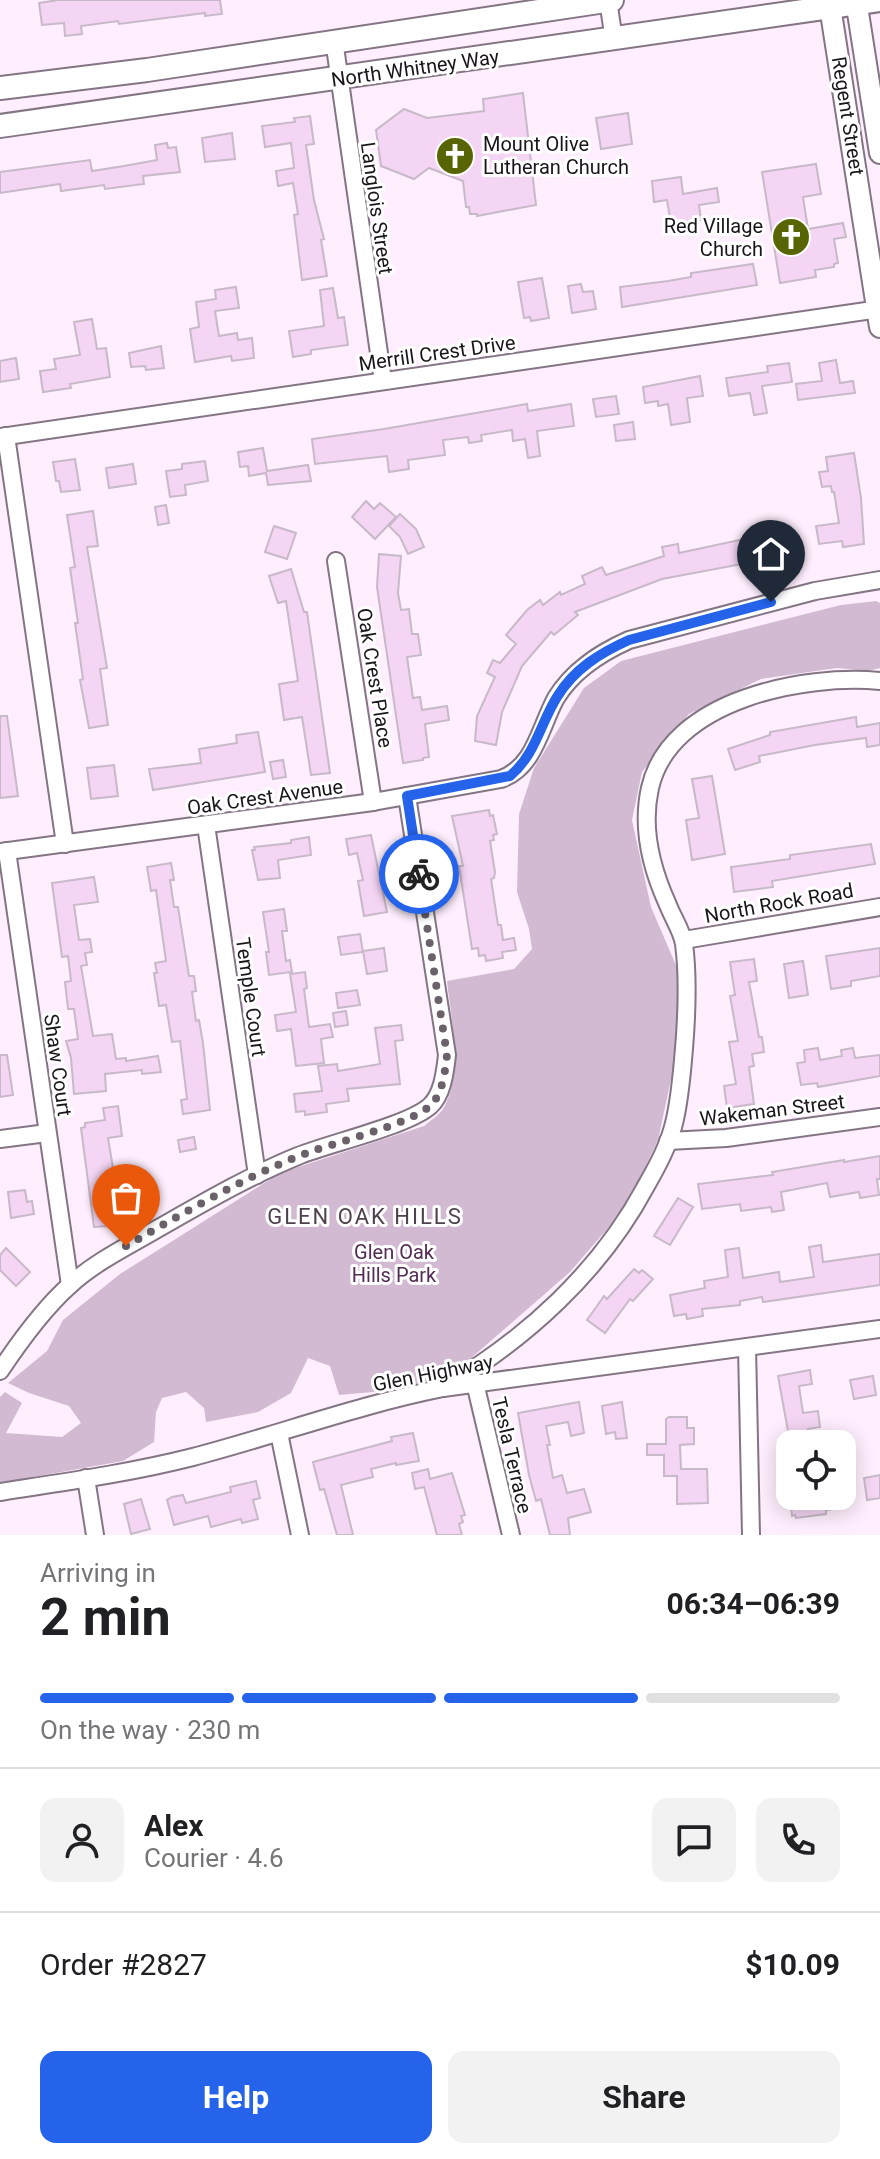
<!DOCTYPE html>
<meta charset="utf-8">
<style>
:root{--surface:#fff;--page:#f2f2f2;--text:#202124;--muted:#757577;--line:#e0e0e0;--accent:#2563eb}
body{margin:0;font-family:Roboto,sans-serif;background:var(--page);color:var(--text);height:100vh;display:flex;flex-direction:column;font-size:30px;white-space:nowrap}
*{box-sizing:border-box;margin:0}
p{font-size:26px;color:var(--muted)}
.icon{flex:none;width:44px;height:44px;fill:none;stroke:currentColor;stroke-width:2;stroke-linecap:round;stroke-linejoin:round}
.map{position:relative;height:1535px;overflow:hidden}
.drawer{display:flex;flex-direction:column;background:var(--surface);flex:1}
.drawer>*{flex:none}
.controls{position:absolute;left:776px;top:1430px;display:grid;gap:16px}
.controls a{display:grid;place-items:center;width:80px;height:80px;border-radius:16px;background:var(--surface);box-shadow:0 4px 20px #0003;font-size:40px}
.pin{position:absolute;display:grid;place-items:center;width:68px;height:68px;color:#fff;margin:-82px -34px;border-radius:50% 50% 50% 0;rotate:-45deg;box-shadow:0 0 8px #0007}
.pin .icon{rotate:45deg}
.courier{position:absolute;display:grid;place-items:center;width:80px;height:80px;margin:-40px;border:6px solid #2563eb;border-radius:50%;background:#fff;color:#222;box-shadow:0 2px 10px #0007}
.headline em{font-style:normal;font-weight:700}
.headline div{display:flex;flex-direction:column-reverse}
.headline{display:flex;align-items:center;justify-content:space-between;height:136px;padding:0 40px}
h1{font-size:52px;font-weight:700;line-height:60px}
.bar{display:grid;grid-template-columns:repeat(4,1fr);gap:12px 8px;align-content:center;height:96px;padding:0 40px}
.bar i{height:10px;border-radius:6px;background:var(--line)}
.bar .on{background:var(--accent)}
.bar p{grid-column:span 4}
.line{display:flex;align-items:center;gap:20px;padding:0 40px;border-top:2px solid var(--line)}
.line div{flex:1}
.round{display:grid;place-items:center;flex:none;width:84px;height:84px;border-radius:16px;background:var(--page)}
.action{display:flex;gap:16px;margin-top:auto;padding:16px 40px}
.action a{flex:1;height:92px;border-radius:16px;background:var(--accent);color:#fff;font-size:32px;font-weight:700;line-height:92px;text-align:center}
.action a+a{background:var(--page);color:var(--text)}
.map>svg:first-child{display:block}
</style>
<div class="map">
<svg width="880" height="1535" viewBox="0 0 880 1535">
<rect width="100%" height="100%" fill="#ffeffe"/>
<path fill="#d2bad2" d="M876,601L880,603V668L868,671L837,668L761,679L689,714L642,772L632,820L651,907L678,970L676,1056L658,1140L627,1206L570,1272L470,1359L428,1381L373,1392L339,1395L330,1366L308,1358L291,1393L258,1412L206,1422L204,1408L186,1392L162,1398L156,1412L154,1442L123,1461L0,1483V1397L5,1392L22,1403L6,1433L62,1437L81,1423L69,1406L29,1393L8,1383L47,1351L63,1320L120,1274L280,1173L424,1126C430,1121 439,1115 443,1109C464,1073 451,1020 447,981L514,969L532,949L529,929L517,892L519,814L534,768L584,688L621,661L841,605Z"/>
<g fill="#f4d5f3" stroke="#c8b9c8" stroke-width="2">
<path d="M58,0H220L222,14L205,16V13L119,24L118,21L81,26L82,34L65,36L64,23L42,25L39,3Z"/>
<path d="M523,93L536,205L477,216V214H470L469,207H466L463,181L429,168L414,179L381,166L376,130L404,109L427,118L484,111L483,99Z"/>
<path d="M628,113L632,144L601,149L596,118Z"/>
<path d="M310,116L314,144L306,145L314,200L324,239L321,240L327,276L302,280L294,215L298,214L293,183L278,186L276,171L294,168L291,143L265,147L262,126L295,122L294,118Z"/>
<path d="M232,133L235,159L205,162L202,138Z"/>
<path d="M167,143L168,148L176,147L180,172L143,176L144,184L105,189L104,185L61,191L60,184L0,193V172L90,160L92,171L124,166L157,160L155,145Z"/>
<path d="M816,164L821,194L803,197L808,229L843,223L846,237L834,239L838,263L834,264V267L815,270L816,277L780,283L762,172Z"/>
<path d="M681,177L683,194L717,188L719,202L699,205L701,220L671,224L667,200L654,202L652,181Z"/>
<path d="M753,264L757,285L622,307L620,287L668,281L691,277V273Z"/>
<path d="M542,278L549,318L531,321L530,317L524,318L518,282Z"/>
<path d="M581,284L583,292L593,291L596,309L572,313L568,286Z"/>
<path d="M236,287L239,308L215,311L219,336L237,333L238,340L252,338L254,358L232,361L231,356L195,362L190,329L199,327L196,302L216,299L215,290Z"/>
<path d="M333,288L338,318L344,317L348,345L311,350V354L293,357L289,331L324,326L320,290Z"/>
<path d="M92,319L97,349L106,348L110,377L70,384L71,388L43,392L40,371L56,369L54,359L80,355L74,322Z"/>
<path d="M161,346L164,368L146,370L145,366L131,367L129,353Z"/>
<path d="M16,358L19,379L0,382V361Z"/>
<path d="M836,360L840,383L853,381L855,393L798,400L796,384L822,381L819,363Z"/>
<path d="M789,363L792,382L762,386L767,413L754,415L750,393L729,396L726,378L768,372L767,366Z"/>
<path d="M700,376L703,396L687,398L690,422L671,425L668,404L658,406V401L645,403L643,387Z"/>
<path d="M616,396L619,414L596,417L593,399Z"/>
<path d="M527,404L528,411L571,404L574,426L537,431L540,456L528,458L525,439L513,441L512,430L481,435L482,441L469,443L468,437L443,440L445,455L408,460L409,469L389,472L387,456L315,464L312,439L384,429Z"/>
<path d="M633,422L635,439L616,441L614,425Z"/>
<path d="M263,448L267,471L308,465L311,481L268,485L266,473L249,476L248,466L240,467L238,452Z"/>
<path d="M854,453L861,498L864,544L843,547L842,541L819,544L816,526L839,523L834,492H832L831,486L822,487L819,472L828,471L826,457Z"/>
<path d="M75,459L80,490L61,492L59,481H56L53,462Z"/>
<path d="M205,461L208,481L185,485L186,495L170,497L166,471L182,469V464Z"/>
<path d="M133,464L136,484L109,488L106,468Z"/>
<path d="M366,501L374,509L380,503L396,517L375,539L352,517Z"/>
<path d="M166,505L169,523L158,525L155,507Z"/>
<path d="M93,511L98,546L87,547L107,668L100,669L108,725L89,728L80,680L83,679L75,623H78L70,568L75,567L67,515Z"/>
<path d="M400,514L416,529L424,547L408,554L400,537L389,526Z"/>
<path d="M274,526L296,533L287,559L265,552Z"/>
<path d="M782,531L787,553L741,560L742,564L662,579L575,612L578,615L554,635L551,632L522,666L502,712L496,745L475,741L477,716L495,677L487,673L493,660L500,663L516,644L506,635L527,610L540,600L543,605L560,592L561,595L585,584L582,576L602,567L606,575L664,556L662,547L678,544L679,553Z"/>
<path d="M379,554L401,556L398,593L401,610L409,609L412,634H418L421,655L407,657L413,698L420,697L422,710L447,706L449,720L425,724L429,757L423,758V760L403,763L377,587Z"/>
<path d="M291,569L304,612H307L330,773L311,775L302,717L284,720L279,684L298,681L286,601L278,603L269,576Z"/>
<path d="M0,716H7L18,796L0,798Z"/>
<path d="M856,717L857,727L880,723V745L867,747L866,738L815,745L759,756L760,762L735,770L728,749L770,735V732Z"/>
<path d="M258,732L265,772L153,790L149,769L201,763L199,749L237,743L236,735Z"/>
<path d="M283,760L286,777L273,779L270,762Z"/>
<path d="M114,765L118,796L91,799L87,768Z"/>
<path d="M712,776L725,854L692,860L686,820L699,818L692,779Z"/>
<path d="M489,810L490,816L493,815L497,834L493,835L494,840L490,841L495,872L494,878L491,879L498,925H501L503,940L514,938L516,950L502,952L503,958L486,961L485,955L479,956L478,948L472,949L459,866H463L452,816Z"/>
<path d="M371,835L387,912L364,916L358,881L363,880L357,853L349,855L346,839Z"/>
<path d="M309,837L311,855L278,860L280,878L258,880L252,850H255L254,847L291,843V840Z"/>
<path d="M871,844L875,864L772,881L773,887L734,892L731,867L790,859V855Z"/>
<path d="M171,863L174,880H170L174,907H178L189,976H194L196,991L192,992L196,1021L199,1020L203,1043L210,1110L183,1114L181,1100L187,1099L180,1041L172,1042L166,1005L159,1006L154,973H157L155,963L166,961L156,890L151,891L147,867Z"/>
<path d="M94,877L98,902L74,905L79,940L90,939L92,952L85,953L87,965L81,966L93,1036L112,1034L116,1059L126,1058V1061L158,1056L161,1072L142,1074V1070L105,1074L106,1091L74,1094L71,1058L66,1041L78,1039L74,1009H68L65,982L71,981L68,956L62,957L52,883Z"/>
<path d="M284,909L287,931H282L286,961L290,960L292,972L269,975L266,952H269L263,912Z"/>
<path d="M360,934L363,952L341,955L338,937Z"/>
<path d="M384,948L387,971L367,974L363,951Z"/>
<path d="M880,948V976L851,981V986L831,989L826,956Z"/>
<path d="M754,959L757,981L749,982L759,1037H762L764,1052L752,1054L754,1066L749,1067L754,1104L727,1108L724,1086L736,1084L729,1042L738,1041L730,996L735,995L730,962Z"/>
<path d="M803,961L808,995L789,998L784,964Z"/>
<path d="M305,972L307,988L304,989L309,1027L330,1024L333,1037L321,1039L324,1063L296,1066L291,1029L277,1031L275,1015L296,1012L290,974Z"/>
<path d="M357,990L360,1005L338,1008L336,993Z"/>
<path d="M346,1011L348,1025L335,1027L333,1013Z"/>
<path d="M401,1025L403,1040L395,1041L400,1084L347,1089L349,1101L326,1104L327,1112L305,1115V1111L296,1112L294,1094L322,1091L318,1066L337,1064L338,1071L380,1064L375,1028Z"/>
<path d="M818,1048L820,1060L842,1056L841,1050L853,1048L855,1058L880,1055V1076L818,1087L817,1083L801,1085L797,1063L805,1062L804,1050Z"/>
<path d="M0,1055H7L13,1095L0,1097Z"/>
<path d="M118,1106L122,1136L108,1138L115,1180L107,1181L110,1208L135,1195L139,1209L109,1226L94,1227L81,1128L85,1127V1123L105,1120L103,1108Z"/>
<path d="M194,1137L196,1149L180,1152L178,1140Z"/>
<path d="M880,1156V1179H877L879,1195L860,1198L859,1192L830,1197L827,1183L781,1192L784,1210L772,1212L771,1207L741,1211L740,1204L702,1209L698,1184L773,1175L772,1172L844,1160V1162Z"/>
<path d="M25,1190L27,1202L32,1201L34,1214L11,1218L8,1192Z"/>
<path d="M678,1198L693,1207L670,1245L654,1236Z"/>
<path d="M821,1245L823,1262L880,1254V1285L763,1302L762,1297L740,1301V1305L702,1309L703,1316L687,1319L686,1314L674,1316L670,1295L705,1288L704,1281L728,1277L725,1250L739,1248L743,1278L779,1272L780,1282L814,1277L809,1247Z"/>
<path d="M6,1248L30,1272L16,1286L0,1270V1255Z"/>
<path d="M634,1269L639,1273L642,1270L653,1279L633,1301L630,1299L605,1333L587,1320L604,1296L607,1299Z"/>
<path d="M810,1370L812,1384L799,1386L803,1413L818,1411L820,1427L808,1429L810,1439L790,1442L778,1376Z"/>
<path d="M873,1376L876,1395L854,1399L850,1380Z"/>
<path d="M579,1402L584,1433L571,1436L568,1422L546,1426L550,1445H547L553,1478L562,1475L567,1493L584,1489L591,1512L568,1518L570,1535H550L541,1499L536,1501L529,1475L518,1413Z"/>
<path d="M622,1402L627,1438L616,1439L615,1432L606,1434L602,1406Z"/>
<path d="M669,1417H687V1428H694V1444L680,1445L681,1469H707L708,1503L677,1504V1476H664V1455H647V1444H666V1419Z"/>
<path d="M413,1433L419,1461L396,1465V1463L371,1469L373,1477L341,1485L353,1535H337L324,1489L320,1490L313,1462L392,1441L391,1437Z"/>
<path d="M428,1469L430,1479L452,1473L465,1515L461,1516L463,1522L459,1524L462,1535H437L424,1487L415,1489L412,1473Z"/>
<path d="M880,1475V1498L867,1500L864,1478Z"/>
<path d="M256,1481L260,1498L253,1500L258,1519L242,1523L241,1519L211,1527L208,1516L174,1525L167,1500L172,1497L183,1495L186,1503L231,1492L230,1487Z"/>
<path d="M790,1496H841L843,1508L826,1510V1514L796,1518L795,1515L792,1516Z"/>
<path d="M141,1499L150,1529L131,1534L124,1504Z"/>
</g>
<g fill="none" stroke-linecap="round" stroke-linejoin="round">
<defs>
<g id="minor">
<path d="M608,0L614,40"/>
<path d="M334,40L383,381"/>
<path d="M6,436L65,844"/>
<path d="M0,437L880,309"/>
<path d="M336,561L373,802"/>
<path d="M206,825L257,1175"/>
<path d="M7,851L70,1285"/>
<path d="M0,852L373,802L501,779C535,767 540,727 556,698C573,670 600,653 629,640L815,591L880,580"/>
<path d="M684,940L880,907"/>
<path d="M0,1139L47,1133"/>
<path d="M668,1141L726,1138L880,1117"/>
<path d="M747,1347L751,1535"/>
<path d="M0,1371C20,1341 43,1309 70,1285C95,1262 128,1246 157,1229C203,1203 249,1176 298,1156C330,1143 407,1126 430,1106C443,1094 445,1071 447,1055L407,796"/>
<path d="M475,1383L511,1535"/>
<path d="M443,1388C526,1339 600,1272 646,1186C658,1165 670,1143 675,1119C681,1092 683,1063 685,1035C687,1005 688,974 684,944C682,931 673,918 668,905C651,868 641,828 650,788C670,699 805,674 880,681"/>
<path d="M279,1433L300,1535"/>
<path d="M86,1478L95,1535"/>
<path d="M0,1492C65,1482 130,1473 193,1457C277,1435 358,1405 443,1388L880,1329"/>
</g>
<g id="tertiary">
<path d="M829,0L880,327"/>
<path d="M856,0L880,153"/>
</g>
<g id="secondary">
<path d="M0,88L147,70L612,0"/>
<path d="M0,126L880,0"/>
</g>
</defs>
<use href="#minor" stroke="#837583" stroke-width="20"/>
<use href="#tertiary" stroke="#837583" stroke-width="24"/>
<use href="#secondary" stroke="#837583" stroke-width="26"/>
<use href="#minor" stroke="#fff" stroke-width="16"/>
<use href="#tertiary" stroke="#fff" stroke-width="20"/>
<use href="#secondary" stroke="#fff" stroke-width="22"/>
</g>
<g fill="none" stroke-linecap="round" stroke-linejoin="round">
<path stroke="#6a616a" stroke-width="8" stroke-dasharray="0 14.4" d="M126,1246C182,1214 239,1180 299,1156C331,1143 406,1126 430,1106C443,1094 445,1071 447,1055L419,874"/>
<path stroke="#2563eb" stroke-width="10" d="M419,874L407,796L510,776C536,754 540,724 557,697C574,669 600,653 629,640L771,602"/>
</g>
<defs>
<symbol id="church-disc" viewBox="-11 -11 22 22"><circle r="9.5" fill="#596404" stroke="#fff"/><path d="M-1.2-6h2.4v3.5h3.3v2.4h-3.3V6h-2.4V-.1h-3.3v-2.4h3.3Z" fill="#fff"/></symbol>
</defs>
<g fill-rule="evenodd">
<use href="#church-disc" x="433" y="134" width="44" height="44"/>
<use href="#church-disc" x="769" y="215" width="44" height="44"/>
</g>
<g text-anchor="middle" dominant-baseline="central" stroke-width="6" stroke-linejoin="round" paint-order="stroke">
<g font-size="20" fill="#1a151a" stroke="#fff">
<text transform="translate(415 68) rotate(-8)">North Whitney Way</text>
<text transform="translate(848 116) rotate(81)">Regent Street</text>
<text transform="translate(377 208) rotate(82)">Langlois Street</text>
<text transform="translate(437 353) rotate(-8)">Merrill Crest Drive</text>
<text transform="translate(375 678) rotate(81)">Oak Crest Place</text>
<text transform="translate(265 797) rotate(-8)">Oak Crest Avenue</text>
<text transform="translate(779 903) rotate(-10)">North Rock Road</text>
<text transform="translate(251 997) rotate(82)">Temple Court</text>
<text transform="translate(58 1065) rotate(82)">Shaw Court</text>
<text transform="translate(772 1110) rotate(-7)">Wakeman Street</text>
<text transform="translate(433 1373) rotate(-11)">Glen Highway</text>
<text transform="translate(512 1455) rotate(77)">Tesla Terrace</text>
</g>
<g font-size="20" fill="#1a151a" stroke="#fff" text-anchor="start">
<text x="483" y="144">Mount Olive<tspan x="483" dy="23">Lutheran Church</tspan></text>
<text x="763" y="226" text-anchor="end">Red Village<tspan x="763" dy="23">Church</tspan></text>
</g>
<g font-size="20" fill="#542c54" stroke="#fff">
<text x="394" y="1252">Glen Oak<tspan x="394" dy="23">Hills Park</tspan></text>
</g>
<g font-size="22" letter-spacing="2" fill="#4e424e" stroke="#fff">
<text x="365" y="1216">GLEN OAK HILLS</text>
</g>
</g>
</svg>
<div class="controls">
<a><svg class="icon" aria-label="locate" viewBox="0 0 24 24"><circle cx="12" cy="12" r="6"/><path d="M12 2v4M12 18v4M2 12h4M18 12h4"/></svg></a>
</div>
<div class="pin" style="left:126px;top:1246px;background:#ea580c"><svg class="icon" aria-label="bag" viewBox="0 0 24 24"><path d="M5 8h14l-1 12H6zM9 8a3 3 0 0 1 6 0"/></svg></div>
<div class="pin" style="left:771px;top:602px;background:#1f2937"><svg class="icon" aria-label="home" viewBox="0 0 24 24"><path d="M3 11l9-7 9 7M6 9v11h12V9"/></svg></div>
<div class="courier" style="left:419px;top:874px"><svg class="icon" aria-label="bike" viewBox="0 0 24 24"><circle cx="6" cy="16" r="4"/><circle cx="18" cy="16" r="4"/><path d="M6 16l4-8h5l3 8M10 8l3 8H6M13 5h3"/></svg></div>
</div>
<section class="drawer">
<div class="headline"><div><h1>2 min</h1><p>Arriving in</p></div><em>06:34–06:39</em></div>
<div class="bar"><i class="on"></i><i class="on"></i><i class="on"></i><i></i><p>On the way · 230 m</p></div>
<div class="line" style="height:144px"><a class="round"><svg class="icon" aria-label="person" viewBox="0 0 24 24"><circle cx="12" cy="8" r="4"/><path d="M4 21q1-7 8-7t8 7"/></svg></a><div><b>Alex</b><p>Courier · 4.6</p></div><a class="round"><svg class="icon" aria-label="chat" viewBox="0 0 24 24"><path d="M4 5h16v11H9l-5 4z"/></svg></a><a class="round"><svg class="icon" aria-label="phone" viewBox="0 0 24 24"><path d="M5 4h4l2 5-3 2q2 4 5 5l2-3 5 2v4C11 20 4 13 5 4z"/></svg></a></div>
<div class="line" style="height:104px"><div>Order #2827</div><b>$10.09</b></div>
<div class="action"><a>Help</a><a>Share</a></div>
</section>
